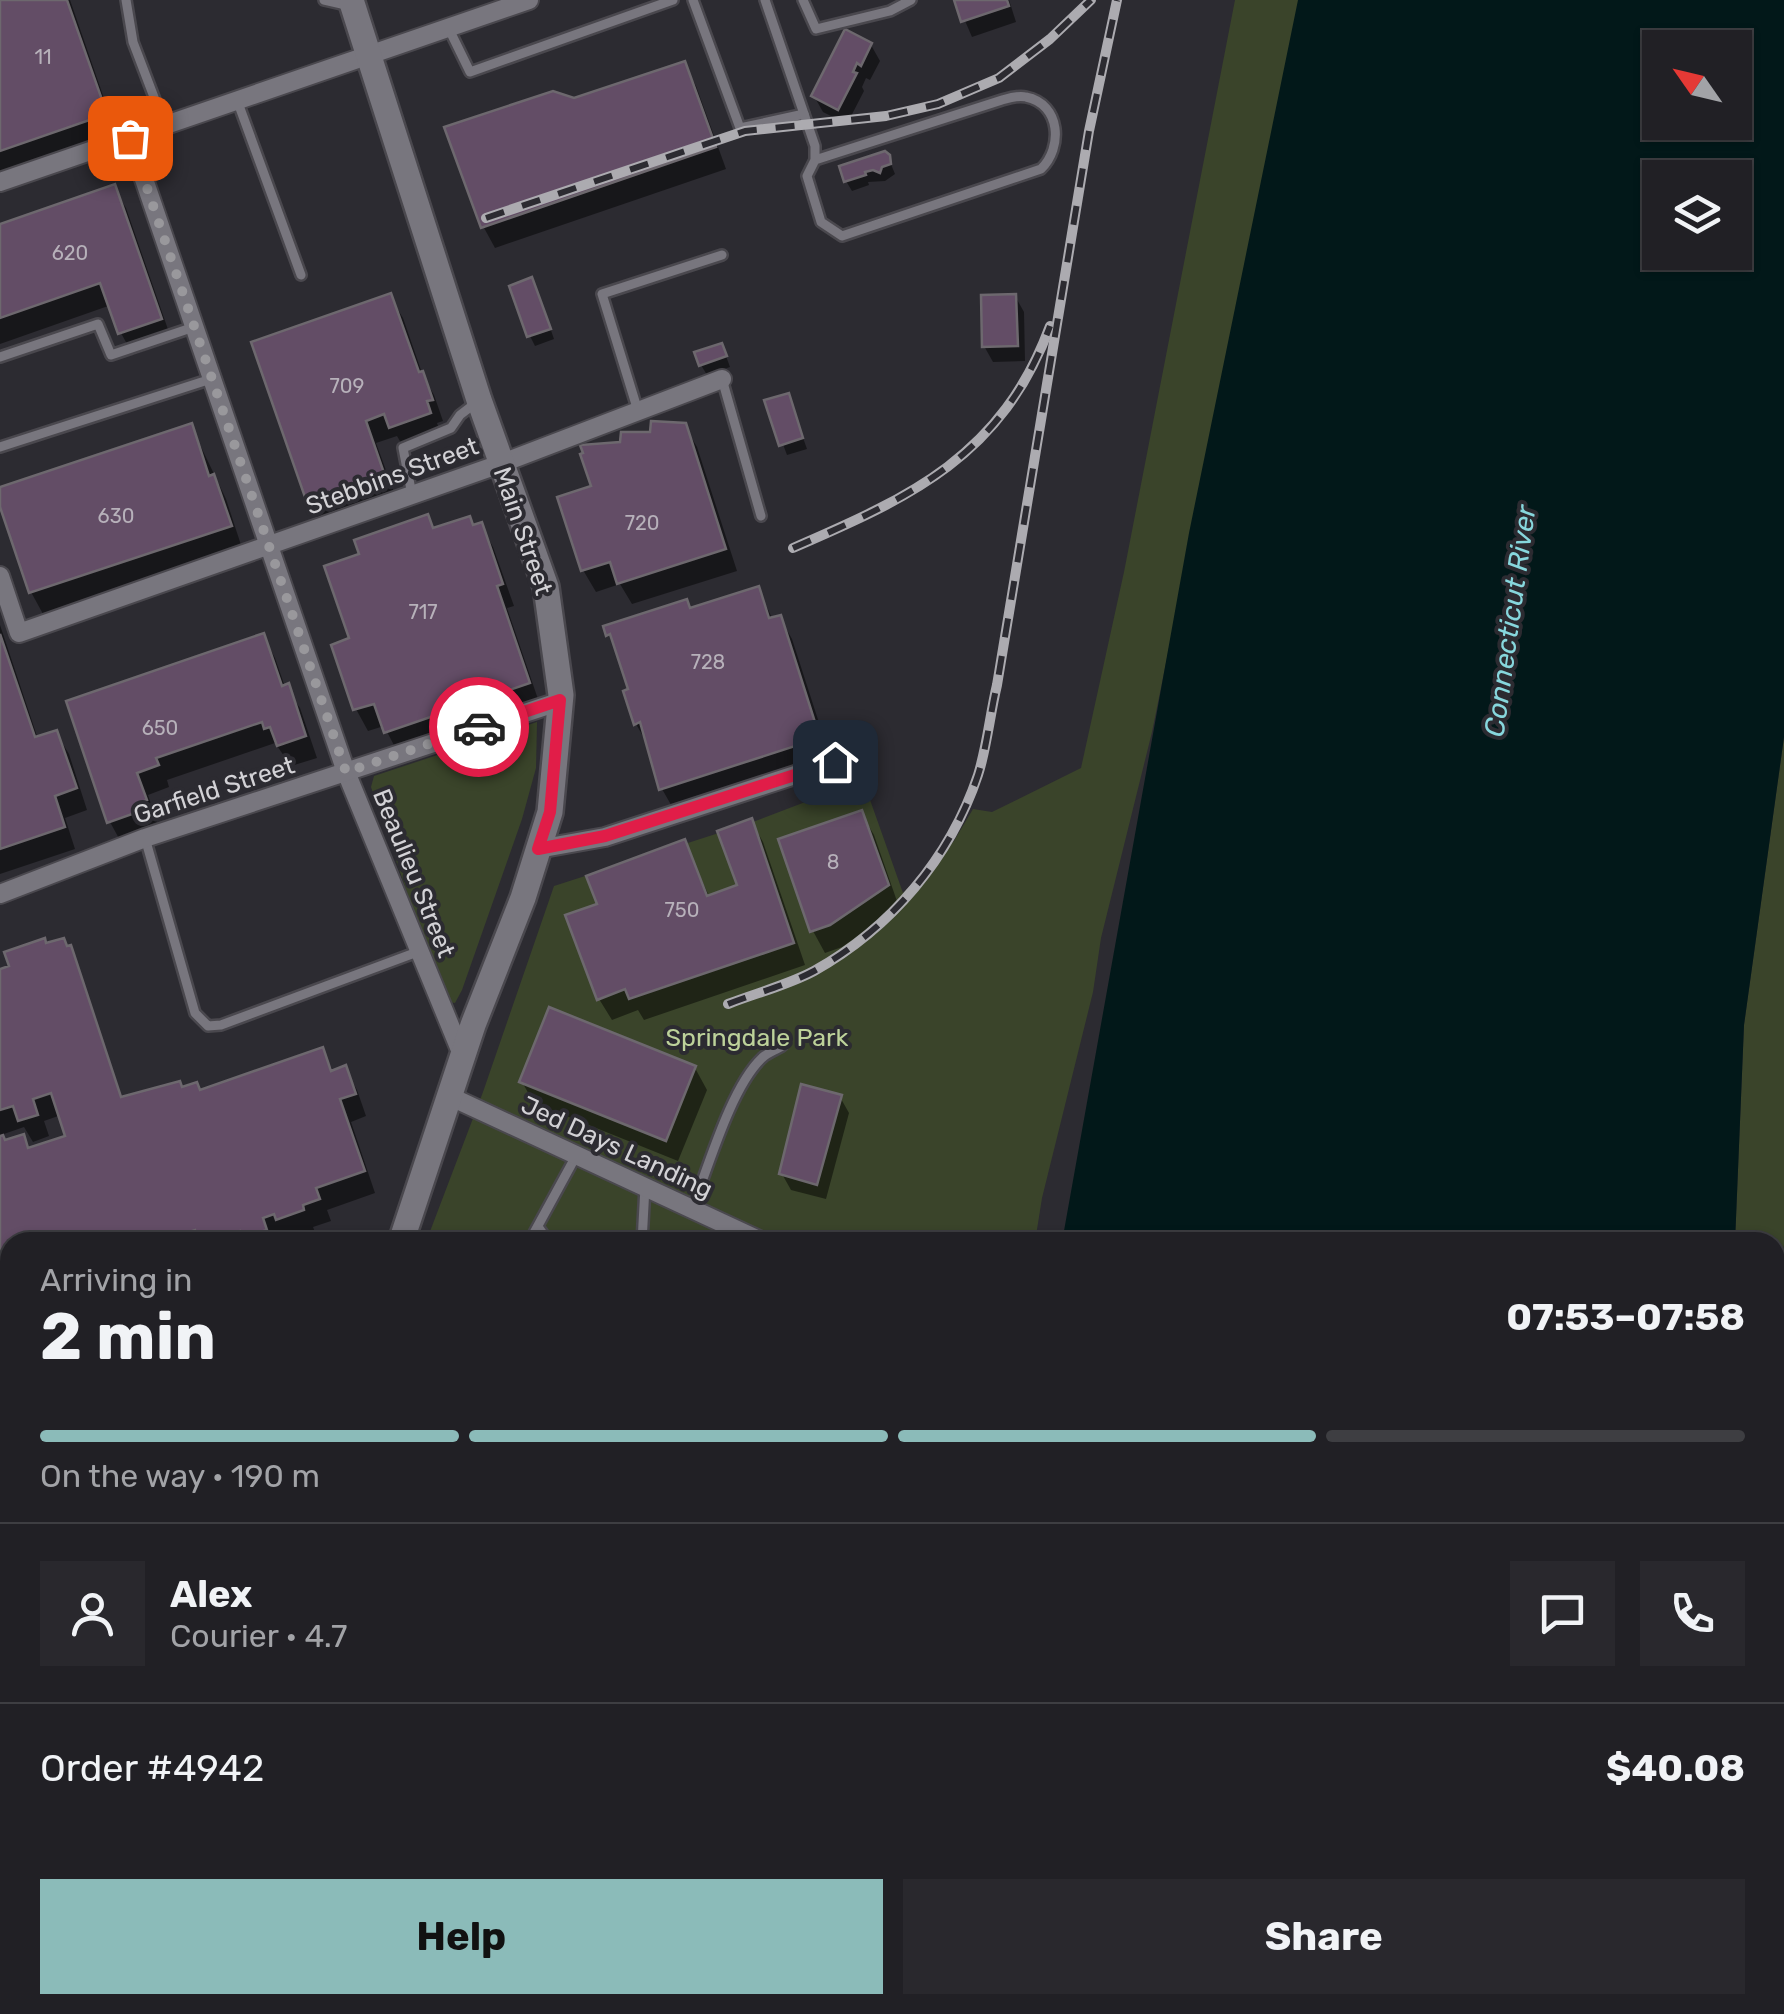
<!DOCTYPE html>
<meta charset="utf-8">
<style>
:root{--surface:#212025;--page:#29282d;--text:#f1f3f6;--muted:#a2a3a7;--line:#3e3e42;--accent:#8bbbb9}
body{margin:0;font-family:Rubik,sans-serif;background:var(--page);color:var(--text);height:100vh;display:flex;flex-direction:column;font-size:38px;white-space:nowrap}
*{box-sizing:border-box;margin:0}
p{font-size:32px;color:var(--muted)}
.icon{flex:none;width:55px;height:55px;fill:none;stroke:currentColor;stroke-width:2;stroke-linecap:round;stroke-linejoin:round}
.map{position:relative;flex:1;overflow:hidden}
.side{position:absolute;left:0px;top:1232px;width:1785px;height:782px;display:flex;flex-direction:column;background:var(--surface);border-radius:30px 30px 0 0;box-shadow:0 2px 8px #0004,0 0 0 2px var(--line)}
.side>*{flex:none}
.needle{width:65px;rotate:304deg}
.controls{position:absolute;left:1642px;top:30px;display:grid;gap:20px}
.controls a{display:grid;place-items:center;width:110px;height:110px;border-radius:0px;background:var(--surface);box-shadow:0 2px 8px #0004,0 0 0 2px var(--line);font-size:50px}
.pin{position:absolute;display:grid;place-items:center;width:85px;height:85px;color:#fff;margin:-42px;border-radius:20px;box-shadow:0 5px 15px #0006}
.courier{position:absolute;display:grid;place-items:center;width:100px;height:100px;margin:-50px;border:8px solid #e11d48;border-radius:50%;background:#fff;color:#222;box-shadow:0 2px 12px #0007}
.headline em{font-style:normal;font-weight:700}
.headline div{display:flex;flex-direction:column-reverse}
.headline{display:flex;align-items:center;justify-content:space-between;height:170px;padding:0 40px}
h1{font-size:65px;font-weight:700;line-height:75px}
.bar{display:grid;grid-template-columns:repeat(4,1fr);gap:15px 10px;align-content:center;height:120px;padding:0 40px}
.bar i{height:12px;border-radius:8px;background:var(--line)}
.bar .selected{background:var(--accent)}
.bar p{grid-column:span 4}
.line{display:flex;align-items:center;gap:25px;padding:0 40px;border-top:2px solid var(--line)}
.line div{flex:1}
.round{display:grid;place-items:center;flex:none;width:105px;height:105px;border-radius:0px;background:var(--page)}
.primary-button{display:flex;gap:20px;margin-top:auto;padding:20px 40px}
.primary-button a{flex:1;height:115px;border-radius:0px;background:var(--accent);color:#111;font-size:40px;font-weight:700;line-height:115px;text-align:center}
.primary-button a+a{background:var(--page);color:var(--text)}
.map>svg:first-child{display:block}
</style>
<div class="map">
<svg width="1784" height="2014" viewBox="0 0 1784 2014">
<rect width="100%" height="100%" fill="#2c2b31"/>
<g fill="#3a442a">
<path d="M1235,0H1300L1152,732L1101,938L1093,992L1042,1198L1035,1242H426L483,1092L554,886L753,822L863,780L903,893L954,841L973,809L992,812L1081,768L1124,572Z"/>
<path d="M537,722L536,768L522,819L462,990L455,1003L444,1001L371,787L374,776Z"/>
<path d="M1784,737V1245L1781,1262H1775V1242H1735L1744,1025Z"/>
<path d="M223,2005H901L898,2014H223Z"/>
</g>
<g fill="#021819" fill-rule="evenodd">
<path d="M1298,0H1784V737L1744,1025L1735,1242H1062L1189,533ZM1660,48H1735V122H1660ZM1660,178H1735V252H1660Z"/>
<path d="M926,2005H1682L1681,2014H925Z"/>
</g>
<g fill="#0007" fill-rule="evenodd">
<path d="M0,0H70L117,136L0,177Z"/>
<path d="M956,0H1009L1016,22L972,37Z"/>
<path d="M871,45L880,61L870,80L866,78L862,87L864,91L847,124L823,112L814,96Z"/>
<path d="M684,64L696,86L726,169L495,248L483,226Z"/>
<path d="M888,157L895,174L885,181L868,182L869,185L852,191L846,181Z"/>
<path d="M113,187L126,208L172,341L133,355L121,333L111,305L0,344V227Z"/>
<path d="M537,290L554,339L535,346L530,336Z"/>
<path d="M1015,296L1024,312L1025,361L993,362L984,346Z"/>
<path d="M390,297L403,318L423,376L434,395L443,421L437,423L441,435L404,448L397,436L376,443L395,495L320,521L308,499L254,344Z"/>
<path d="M726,356L730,367L707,375L701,365Z"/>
<path d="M788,396L807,449L787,455L767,402Z"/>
<path d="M684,425L697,447L737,571L632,604L620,584L596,592L583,570L595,488L623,445Z"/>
<path d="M191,426L226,499L242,548L43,614L31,592L0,499V489Z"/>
<path d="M427,517L435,530L481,525L493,547L514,606L507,608L540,705L398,753L384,726L368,731L356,709L334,646L352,640L362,556Z"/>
<path d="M758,589L773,620L780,618L792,639L831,760L674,810L662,789L648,745L636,724L631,691L620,654L606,628L691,610Z"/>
<path d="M0,625L38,739L56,733L69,754L87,810L65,818L75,849L0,874Z"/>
<path d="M263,636L275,658L285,687L300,708L317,758L291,766L275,743L167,780L169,787L148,795L157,822L146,826L149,834L122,844L110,822L69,703Z"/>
<path d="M861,813L874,835L899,907L842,947L825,953L813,931L781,841Z"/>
<path d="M751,821L763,842L805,965L644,1020L638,1010L612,1020L599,999L600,905L684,842L710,898L740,886Z"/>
<path d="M46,946L69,948L76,959L71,954L123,1110L128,1108L81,967L125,1099L182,1090L201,1092L321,1050L334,1072L345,1068L357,1090L366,1116L351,1122L375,1193L327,1210L331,1221L313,1227L315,1232L291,1240L288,1235L274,1242H10V1545L0,1544V972ZM61,1115L68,1137L30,1150L23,1137L5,1143L1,1135L24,1127L33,1142L49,1136L44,1121Z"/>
<path d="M695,1068L707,1090L678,1161L534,1103L522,1082Z"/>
<path d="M840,1097L849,1113L826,1199L791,1190L782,1174Z"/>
<path d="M0,1604L10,1605V1635L0,1634Z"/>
<path d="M0,1731L10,1732L9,1788L0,1787Z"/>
<path d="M0,1854L10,1855V1892L0,1891Z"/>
<path d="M14,2005H33L37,2014H13Z"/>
<path d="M51,2005L75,2007L79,2014H53Z"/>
<path d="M101,2005L115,2007L119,2014H100Z"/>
<path d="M151,2005H196L195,2014H141L142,2006Z"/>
</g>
<g fill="#634d66" stroke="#6d686e" stroke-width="2.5">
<path d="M0,0H67L107,114L0,151Z"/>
<path d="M954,0H1007L1009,6L961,22Z"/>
<path d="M845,29L872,43L861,66L857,63L853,72L857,73L838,110L811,96Z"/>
<path d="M685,61L716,147L481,228L444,127L553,91L574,98Z"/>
<path d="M885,151L890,155L891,164L882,167L880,173L873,170L865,172L866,175L844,182L839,166Z"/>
<path d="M115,184L162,319L118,334L100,283L0,318V224Z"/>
<path d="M532,277L551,329L527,337L509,286Z"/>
<path d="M391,293L419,372L423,371L433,400L427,401L431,413L389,428L384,414L366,421L384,473L306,500L251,342Z"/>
<path d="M1016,294L1018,346L982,347L981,295Z"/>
<path d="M722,343L727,356L699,366L694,352Z"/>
<path d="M789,393L803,438L779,446L764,400Z"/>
<path d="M651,421L686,423L726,549L617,584L610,562L581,571L557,497L591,486L580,454L583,453L580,445L620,442L621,432H650Z"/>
<path d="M192,423L209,476L214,474L232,526L29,593L0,507V487Z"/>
<path d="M428,514L433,528L470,516L473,525L482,522L503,584L497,586L530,683L384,733L374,704L353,710L331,645L349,638L324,566L359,554L354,540Z"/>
<path d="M759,586L769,618L781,615L820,738L659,790L640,722L634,725L623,691L628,689L610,634L606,636L603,626L687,599L690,608Z"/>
<path d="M264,633L282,686L289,683L306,736L277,746L270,727L264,729L262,722L156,758L159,765L137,773L147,800L136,804L138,812L107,823L66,701Z"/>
<path d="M0,634L35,737L57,730L77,788L55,796L65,827L0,849Z"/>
<path d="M862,810L889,885L830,925L810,932L778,839Z"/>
<path d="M752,818L794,943L629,999L625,989L597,1000L565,915L597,904L586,876L685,839L707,896L737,885L717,831Z"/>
<path d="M45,938L46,943L64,938L67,946L71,945L121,1097L180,1081L182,1087L197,1082L200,1090L323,1047L331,1071L346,1065L356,1094L340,1099L365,1171L316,1188L320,1199L303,1205L304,1210L276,1220L274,1214L263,1218L267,1230L242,1238L240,1231L199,1242L195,1230L159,1242H10V1525H0V1136L3,1135L5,1140L24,1134L28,1148L65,1136L51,1093L33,1099L38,1115L18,1121L13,1106L0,1110V969L9,966L4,952Z"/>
<path d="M549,1007L696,1066L666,1141L519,1082Z"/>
<path d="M801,1084L842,1095L817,1185L779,1174Z"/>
<path d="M0,1728L10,1729L4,1779H0Z"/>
<path d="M0,1852L10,1853V1883H0Z"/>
</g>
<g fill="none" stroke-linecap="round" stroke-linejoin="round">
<defs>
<g id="service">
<path d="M126,0L133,42L165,126"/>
<path d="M324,0L346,5"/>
<path d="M693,0L740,128L804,114"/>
<path d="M765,0L815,146V160L807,176L821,222L842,236L1041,169C1063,148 1061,104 1026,97C1018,95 1009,98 1002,100L815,160"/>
<path d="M803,0L816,29L890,11L911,0"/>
<path d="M448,27L470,72L673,0"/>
<path d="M237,100L301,275"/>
<path d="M0,357L98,324L111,355L194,327"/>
<path d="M722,379L761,516"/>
<path d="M638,411L602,294L722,255"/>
<path d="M0,447L211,379"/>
<path d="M412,495L403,448L451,428L460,415L477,402"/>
<path d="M145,838L195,1013L208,1026L221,1025L420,951"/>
<path d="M692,1209C708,1168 731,1087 762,1058C767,1053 776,1050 782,1046"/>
<path d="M539,1228L549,1242"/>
<path d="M529,1242L576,1156"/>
<path d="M642,1242L645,1187"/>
</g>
<g id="minor">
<path d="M130,138L346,772L463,1057"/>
<path d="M0,182L529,0"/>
<path d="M0,576L19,633L500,464L722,379"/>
<path d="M538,849L605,837L835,762"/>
<path d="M0,894L145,838L561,701"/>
<path d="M449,1096L763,1242"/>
<path d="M0,1562L10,1563"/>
<path d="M0,1816L10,1817"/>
</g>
<g id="secondary">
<path d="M351,0L479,400L546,587L561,695L550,812L523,898L473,1025L401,1242"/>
<path d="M203,2014L204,2005"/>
</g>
</defs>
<use href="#service" stroke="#4a484e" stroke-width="14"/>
<use href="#minor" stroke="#4a484e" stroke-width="22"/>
<use href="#secondary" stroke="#4a484e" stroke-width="30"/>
<use href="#service" stroke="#78767e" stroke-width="9"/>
<use href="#minor" stroke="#78767e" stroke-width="18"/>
<use href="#secondary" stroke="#78767e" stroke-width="25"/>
<defs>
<g id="rail">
<path d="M486,218L745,131L886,116L938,104L999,78L1050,39L1091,0"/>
<path d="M793,548C911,497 1002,456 1050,326"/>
<path d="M728,1004C756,993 788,985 814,971C891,928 950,858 978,775C987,747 990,714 997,685L1089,131L1117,0"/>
</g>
</defs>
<use href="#rail" stroke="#acabb0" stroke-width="10"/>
<use href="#rail" stroke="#2c2b31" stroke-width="6" stroke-dasharray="19" stroke-linecap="butt"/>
</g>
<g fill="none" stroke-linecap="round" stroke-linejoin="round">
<path stroke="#99989c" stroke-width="10" stroke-dasharray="0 18" d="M130,138L346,772L479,727"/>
<path stroke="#e11d48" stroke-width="12" d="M479,727L560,700L550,812L538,849L605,836L835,762"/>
</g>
<g text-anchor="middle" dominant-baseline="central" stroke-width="8" stroke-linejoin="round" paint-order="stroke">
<g font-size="20" fill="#b7b1ba">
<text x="43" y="57">11</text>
<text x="70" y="253">620</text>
<text x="347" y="386">709</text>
<text x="116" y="516">630</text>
<text x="642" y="523">720</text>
<text x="423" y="612">717</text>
<text x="708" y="662">728</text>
<text x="160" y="728">650</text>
<text x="833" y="862">8</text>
<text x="682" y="910">750</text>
</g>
<g font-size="25" fill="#d3d2d6" stroke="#2c2b31">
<text transform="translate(392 476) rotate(-20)">Stebbins Street</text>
<text transform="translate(523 531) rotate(71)">Main Street</text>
<text transform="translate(214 790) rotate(-18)">Garfield Street</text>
<text transform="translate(414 873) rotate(68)">Beaulieu Street</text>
<text transform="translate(617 1147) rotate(25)">Jed Days Landing</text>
</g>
<g font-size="25" fill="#bdd29a" stroke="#2c2b31">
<text x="757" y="1037">Springdale Park</text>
</g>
<g font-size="28" font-style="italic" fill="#87d7dd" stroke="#2c2b31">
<text transform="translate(1510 621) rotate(-82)">Connecticut River</text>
</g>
</g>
</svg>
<div class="controls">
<a><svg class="needle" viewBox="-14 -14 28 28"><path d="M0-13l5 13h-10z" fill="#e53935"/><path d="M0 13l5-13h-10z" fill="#a2a3a7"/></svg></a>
<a><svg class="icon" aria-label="layers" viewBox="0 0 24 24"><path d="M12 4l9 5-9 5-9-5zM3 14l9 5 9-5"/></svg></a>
</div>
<div class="pin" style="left:130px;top:138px;background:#ea580c"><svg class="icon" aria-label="bag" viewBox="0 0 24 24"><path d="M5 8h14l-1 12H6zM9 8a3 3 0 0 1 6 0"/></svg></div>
<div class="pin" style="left:835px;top:762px;background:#1f2937"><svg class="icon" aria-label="home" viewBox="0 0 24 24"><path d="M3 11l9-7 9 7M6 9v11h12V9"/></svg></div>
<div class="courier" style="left:479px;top:727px"><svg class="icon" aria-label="car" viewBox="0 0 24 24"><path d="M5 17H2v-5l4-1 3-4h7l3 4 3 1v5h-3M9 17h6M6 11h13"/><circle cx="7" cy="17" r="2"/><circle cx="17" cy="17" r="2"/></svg></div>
<section class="side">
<div class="headline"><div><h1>2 min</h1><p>Arriving in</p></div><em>07:53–07:58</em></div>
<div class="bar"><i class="selected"></i><i class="selected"></i><i class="selected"></i><i></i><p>On the way · 190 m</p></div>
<div class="line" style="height:180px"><a class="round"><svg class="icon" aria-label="person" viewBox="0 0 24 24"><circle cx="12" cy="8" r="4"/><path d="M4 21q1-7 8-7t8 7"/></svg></a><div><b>Alex</b><p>Courier · 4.7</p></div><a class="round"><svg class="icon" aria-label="chat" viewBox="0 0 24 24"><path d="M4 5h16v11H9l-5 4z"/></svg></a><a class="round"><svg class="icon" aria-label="phone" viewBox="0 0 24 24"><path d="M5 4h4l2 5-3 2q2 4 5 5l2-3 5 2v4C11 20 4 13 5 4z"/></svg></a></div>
<div class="line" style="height:130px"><div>Order #4942</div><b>$40.08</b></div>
<div class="primary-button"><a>Help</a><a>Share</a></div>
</section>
</div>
